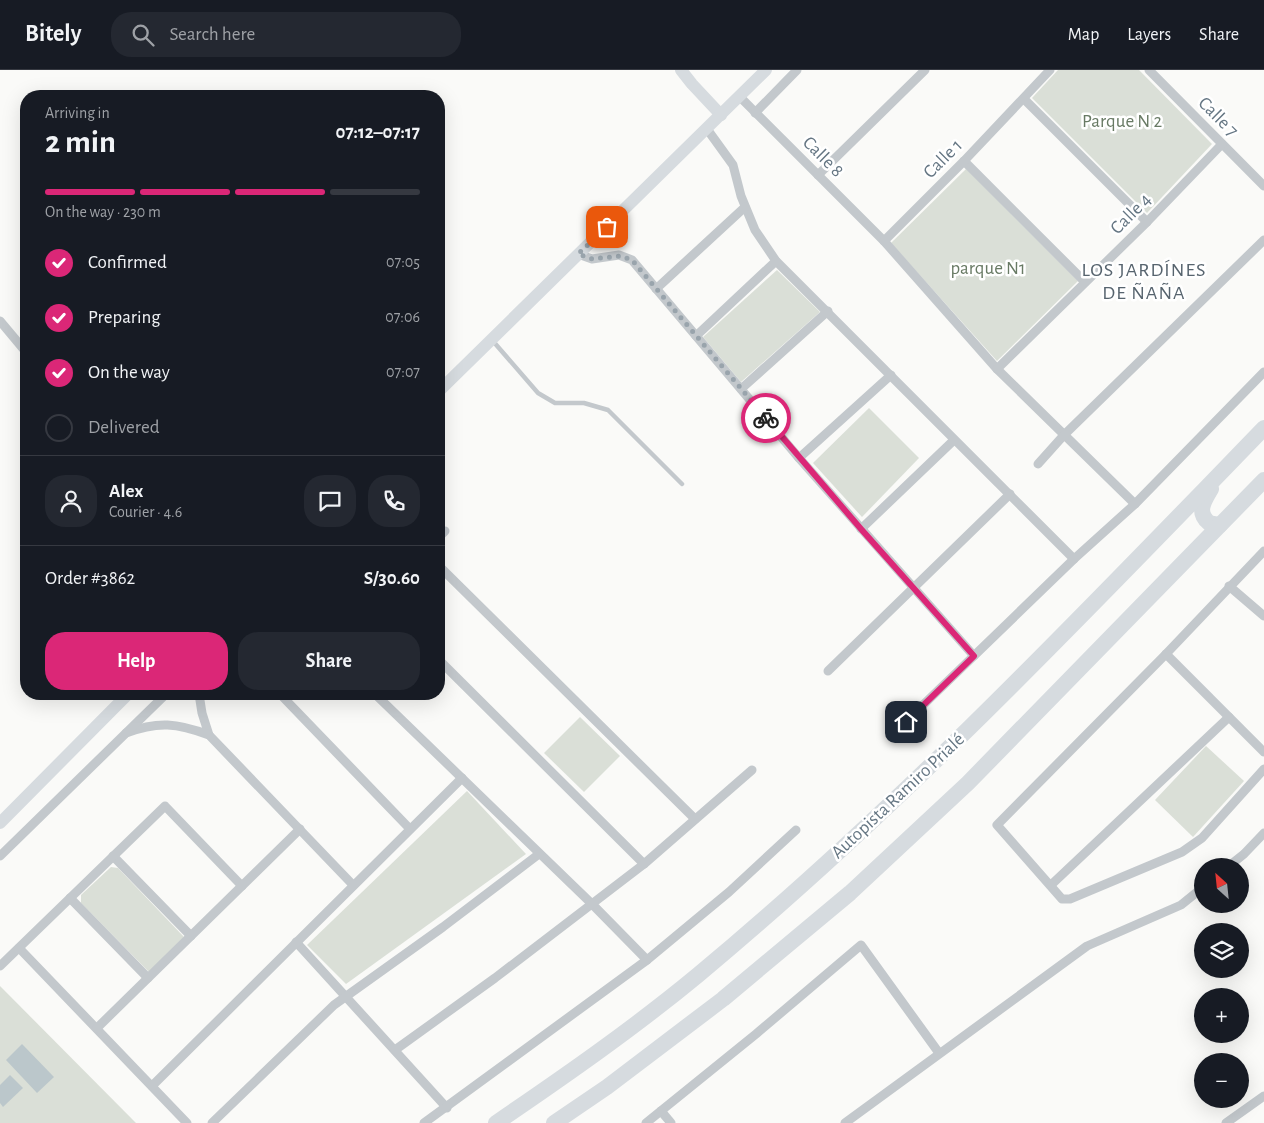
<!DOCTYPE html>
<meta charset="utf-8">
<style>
:root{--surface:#171b24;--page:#242831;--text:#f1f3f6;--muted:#9ea1a6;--line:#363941;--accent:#db2777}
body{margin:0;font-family:"Alegreya Sans",sans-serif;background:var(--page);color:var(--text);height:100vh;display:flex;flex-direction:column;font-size:19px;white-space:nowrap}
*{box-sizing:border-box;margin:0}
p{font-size:16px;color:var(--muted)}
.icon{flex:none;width:28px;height:28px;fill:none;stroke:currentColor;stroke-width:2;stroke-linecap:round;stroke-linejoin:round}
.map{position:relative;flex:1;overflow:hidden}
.details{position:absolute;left:20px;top:20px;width:425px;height:610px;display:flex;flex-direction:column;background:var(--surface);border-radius:20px;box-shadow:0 5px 20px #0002}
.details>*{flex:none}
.needle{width:32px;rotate:333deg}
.controls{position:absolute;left:1194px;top:788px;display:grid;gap:10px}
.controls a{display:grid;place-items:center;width:55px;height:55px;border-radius:50%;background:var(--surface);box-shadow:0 5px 20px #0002;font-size:25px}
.pin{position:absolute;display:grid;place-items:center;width:42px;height:42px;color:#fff;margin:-21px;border-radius:10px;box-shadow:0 2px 8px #0006}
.courier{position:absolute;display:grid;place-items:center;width:50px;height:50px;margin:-25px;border:4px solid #db2777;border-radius:50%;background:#fff;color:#222;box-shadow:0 1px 6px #0007}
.overview em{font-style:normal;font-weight:700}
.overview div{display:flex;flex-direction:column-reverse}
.overview{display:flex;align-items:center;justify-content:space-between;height:85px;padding:0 25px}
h1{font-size:32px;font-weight:700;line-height:38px}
.bar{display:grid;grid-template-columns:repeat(4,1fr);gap:8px 5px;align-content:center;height:60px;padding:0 25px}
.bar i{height:6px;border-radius:4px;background:var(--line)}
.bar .selected{background:var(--accent)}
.bar p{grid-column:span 4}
.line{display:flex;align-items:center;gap:12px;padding:0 25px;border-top:1px solid var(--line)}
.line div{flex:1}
.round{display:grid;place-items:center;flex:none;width:52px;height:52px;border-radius:20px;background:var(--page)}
ol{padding:0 25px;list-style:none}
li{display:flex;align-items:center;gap:15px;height:55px}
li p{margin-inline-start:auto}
li .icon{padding:5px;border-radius:50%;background:var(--accent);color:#fff;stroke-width:4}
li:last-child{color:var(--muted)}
li i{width:28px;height:28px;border:2px solid var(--line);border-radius:50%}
.primary-button{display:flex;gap:10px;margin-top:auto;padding:10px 25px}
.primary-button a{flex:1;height:58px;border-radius:20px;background:var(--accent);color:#fff;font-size:20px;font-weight:700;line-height:58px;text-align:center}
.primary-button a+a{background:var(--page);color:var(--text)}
header{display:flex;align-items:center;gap:30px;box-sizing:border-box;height:70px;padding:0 25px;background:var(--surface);border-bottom:1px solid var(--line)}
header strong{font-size:24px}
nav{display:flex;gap:28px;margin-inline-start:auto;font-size:18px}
.search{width:350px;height:45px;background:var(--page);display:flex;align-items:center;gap:12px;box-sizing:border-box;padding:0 18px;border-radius:20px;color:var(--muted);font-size:19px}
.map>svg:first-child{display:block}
</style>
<header>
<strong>Bitely</strong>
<div class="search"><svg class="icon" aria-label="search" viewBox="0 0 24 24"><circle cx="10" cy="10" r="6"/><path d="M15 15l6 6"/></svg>Search here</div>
<nav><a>Map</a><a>Layers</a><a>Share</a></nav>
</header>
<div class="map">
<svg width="1264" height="1053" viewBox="0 0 1264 1053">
<rect width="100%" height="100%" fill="#fafaf8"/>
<g fill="#dadfd7">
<path d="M1058,0H1139L1212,74L1147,143L1032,28Z"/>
<path d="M966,99L1078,211L997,291L891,173Z"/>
<path d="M777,200L820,242L741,312L703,267Z"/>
<path d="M869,338L919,388L862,447L813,393Z"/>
<path d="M580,647L620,686L584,722L544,683Z"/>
<path d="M1206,676L1244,711L1193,767L1155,730Z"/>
<path d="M467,721L526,784L346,914L307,875Z"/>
<path d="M111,797L118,798L184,867L149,902L81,833V825Z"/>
<path d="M0,916L136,1053H0Z"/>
</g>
<g fill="#bbc7cb">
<path d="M22,974L54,1007L37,1023L6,990Z"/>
<path d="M10,1005L23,1018L3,1037L0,1033V1015Z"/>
</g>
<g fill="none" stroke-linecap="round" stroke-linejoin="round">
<path stroke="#c3c8cc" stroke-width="4.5" d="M492,270L538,323L555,333H584L608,340L682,414"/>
<g stroke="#c3c8cc" stroke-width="9">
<path d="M1149,0L1264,116"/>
<path d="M740,27L884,171L997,299L1135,434"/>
<path d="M1024,29L1147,152"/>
<path d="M755,43L797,0"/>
<path d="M707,59L733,95L741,126L755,160L776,191L1074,489"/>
<path d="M964,91L1085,212"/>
<path d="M818,105L925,0"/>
<path d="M884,171L964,91L1050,0"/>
<path d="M578,184L592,189L619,185L632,190L799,388L974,586"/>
<path d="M656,219L745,137"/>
<path d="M0,251L26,282"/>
<path d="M696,266L776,191"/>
<path d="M997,299L1147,152L1222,74"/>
<path d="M741,319L828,241"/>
<path d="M799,388L891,305"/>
<path d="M1038,394L1064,365L1264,170"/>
<path d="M861,459L954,370"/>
<path d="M439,467L445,461"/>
<path d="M1264,481L1166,584L997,755L1062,829H1070L1182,782L1202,768L1264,699"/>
<path d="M439,496L695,749"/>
<path d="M1229,516L1264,546"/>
<path d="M1166,584L1264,682"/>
<path d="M439,590L644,794"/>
<path d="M828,601L1010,424"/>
<path d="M199,624L202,643L209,665"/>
<path d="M280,624L410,759"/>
<path d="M375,624L592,834L647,890"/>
<path d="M126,663C158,651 177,653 209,665L353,815"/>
<path d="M892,665L1074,489L1135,434L1264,302"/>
<path d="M0,786L166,624"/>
<path d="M113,786L191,866"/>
<path d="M1229,796L1244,784L1264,763"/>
<path d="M1051,815L1229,647"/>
<path d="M70,828L148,908"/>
<path d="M296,872L447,1038"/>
<path d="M19,878L187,1053"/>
<path d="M0,896L165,736L242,816"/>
<path d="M97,958L300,759"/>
<path d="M395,980L495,908L644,794L752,700"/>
<path d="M152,1016L462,708"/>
<path d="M661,1041L671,1053"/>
<path d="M212,1053L334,935L443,857L539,784"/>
<path d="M424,1053L647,890L729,822L796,760"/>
<path d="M646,1053L756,964L861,875L939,983"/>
<path d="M845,1053L1087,876L1181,835L1202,818"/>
<path d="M1226,1053L1264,1026"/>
</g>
<g stroke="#d6dbdf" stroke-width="12">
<path d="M681,0L692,14L721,45"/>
<path d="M439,321L766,0"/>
<path d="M0,753L128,624"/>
</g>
<g stroke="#d6dbdf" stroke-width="16">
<path d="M1211,419C1204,431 1196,442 1209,453L1220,455"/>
<path d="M496,1053C565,1006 634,958 698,905C900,737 1081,547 1264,358"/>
<path d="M554,1053L607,1017L723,929L850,823L968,713L1264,410"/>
</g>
</g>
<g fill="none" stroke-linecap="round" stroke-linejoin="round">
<path stroke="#99a4ac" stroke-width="5" stroke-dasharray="0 9" d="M607,157L578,184L592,189L620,186L632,190L766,348"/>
<path stroke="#db2777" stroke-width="6" d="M766,348L861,459L974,586L906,652"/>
</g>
<g text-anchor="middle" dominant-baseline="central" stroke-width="5" stroke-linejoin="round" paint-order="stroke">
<g font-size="19" fill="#657683" stroke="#fff">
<text transform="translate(1218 47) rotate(45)">Calle 7</text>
<text transform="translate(823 87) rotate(45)">Calle 8</text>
<text transform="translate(943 89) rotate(-45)">Calle 1</text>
<text transform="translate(1131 144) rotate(-45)">Calle 4</text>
<text transform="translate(898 726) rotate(-43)">Autopista Ramiro Prialé</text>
</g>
<g font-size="19" fill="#687a64" stroke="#fff">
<text x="1122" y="51">Parque N 2</text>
<text x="988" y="198">parque N1</text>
</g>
<g font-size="20" letter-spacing="1" fill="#57646e" stroke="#fff">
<text x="1144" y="200">LOS JARDÍNES<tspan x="1144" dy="23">DE ÑAÑA</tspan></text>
</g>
</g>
</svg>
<div class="controls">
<a><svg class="needle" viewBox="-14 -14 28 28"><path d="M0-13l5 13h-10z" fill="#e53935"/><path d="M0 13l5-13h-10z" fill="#9ea1a6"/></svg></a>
<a><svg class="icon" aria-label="layers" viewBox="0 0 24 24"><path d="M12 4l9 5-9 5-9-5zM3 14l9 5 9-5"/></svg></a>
<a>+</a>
<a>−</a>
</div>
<div class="pin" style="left:607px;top:157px;background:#ea580c"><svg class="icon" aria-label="bag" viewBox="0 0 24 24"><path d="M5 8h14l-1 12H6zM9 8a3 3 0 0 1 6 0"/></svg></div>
<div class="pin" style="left:906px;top:652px;background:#1f2937"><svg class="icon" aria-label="home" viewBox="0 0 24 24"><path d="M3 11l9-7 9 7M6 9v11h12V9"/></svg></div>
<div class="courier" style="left:766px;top:348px"><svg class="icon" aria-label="bike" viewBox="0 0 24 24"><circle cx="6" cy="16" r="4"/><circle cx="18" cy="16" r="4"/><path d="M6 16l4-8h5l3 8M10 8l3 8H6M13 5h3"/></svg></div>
<section class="details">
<div class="overview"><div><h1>2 min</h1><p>Arriving in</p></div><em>07:12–07:17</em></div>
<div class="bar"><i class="selected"></i><i class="selected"></i><i class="selected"></i><i></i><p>On the way · 230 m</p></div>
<ol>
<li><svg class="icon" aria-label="check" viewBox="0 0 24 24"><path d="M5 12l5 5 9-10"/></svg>Confirmed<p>07:05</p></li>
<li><svg class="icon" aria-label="check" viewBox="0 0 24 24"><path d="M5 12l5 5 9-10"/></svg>Preparing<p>07:06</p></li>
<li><svg class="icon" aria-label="check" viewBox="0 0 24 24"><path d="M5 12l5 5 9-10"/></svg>On the way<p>07:07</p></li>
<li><i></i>Delivered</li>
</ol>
<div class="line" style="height:90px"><a class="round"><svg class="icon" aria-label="person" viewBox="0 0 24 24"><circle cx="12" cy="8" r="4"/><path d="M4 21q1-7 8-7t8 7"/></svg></a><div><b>Alex</b><p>Courier · 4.6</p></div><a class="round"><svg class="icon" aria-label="chat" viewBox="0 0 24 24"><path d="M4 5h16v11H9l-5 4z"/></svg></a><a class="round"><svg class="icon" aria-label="phone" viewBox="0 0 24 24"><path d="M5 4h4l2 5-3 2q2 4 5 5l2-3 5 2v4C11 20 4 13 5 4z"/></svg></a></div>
<div class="line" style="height:65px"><div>Order #3862</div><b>S/30.60</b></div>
<div class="primary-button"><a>Help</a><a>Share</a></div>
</section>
</div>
